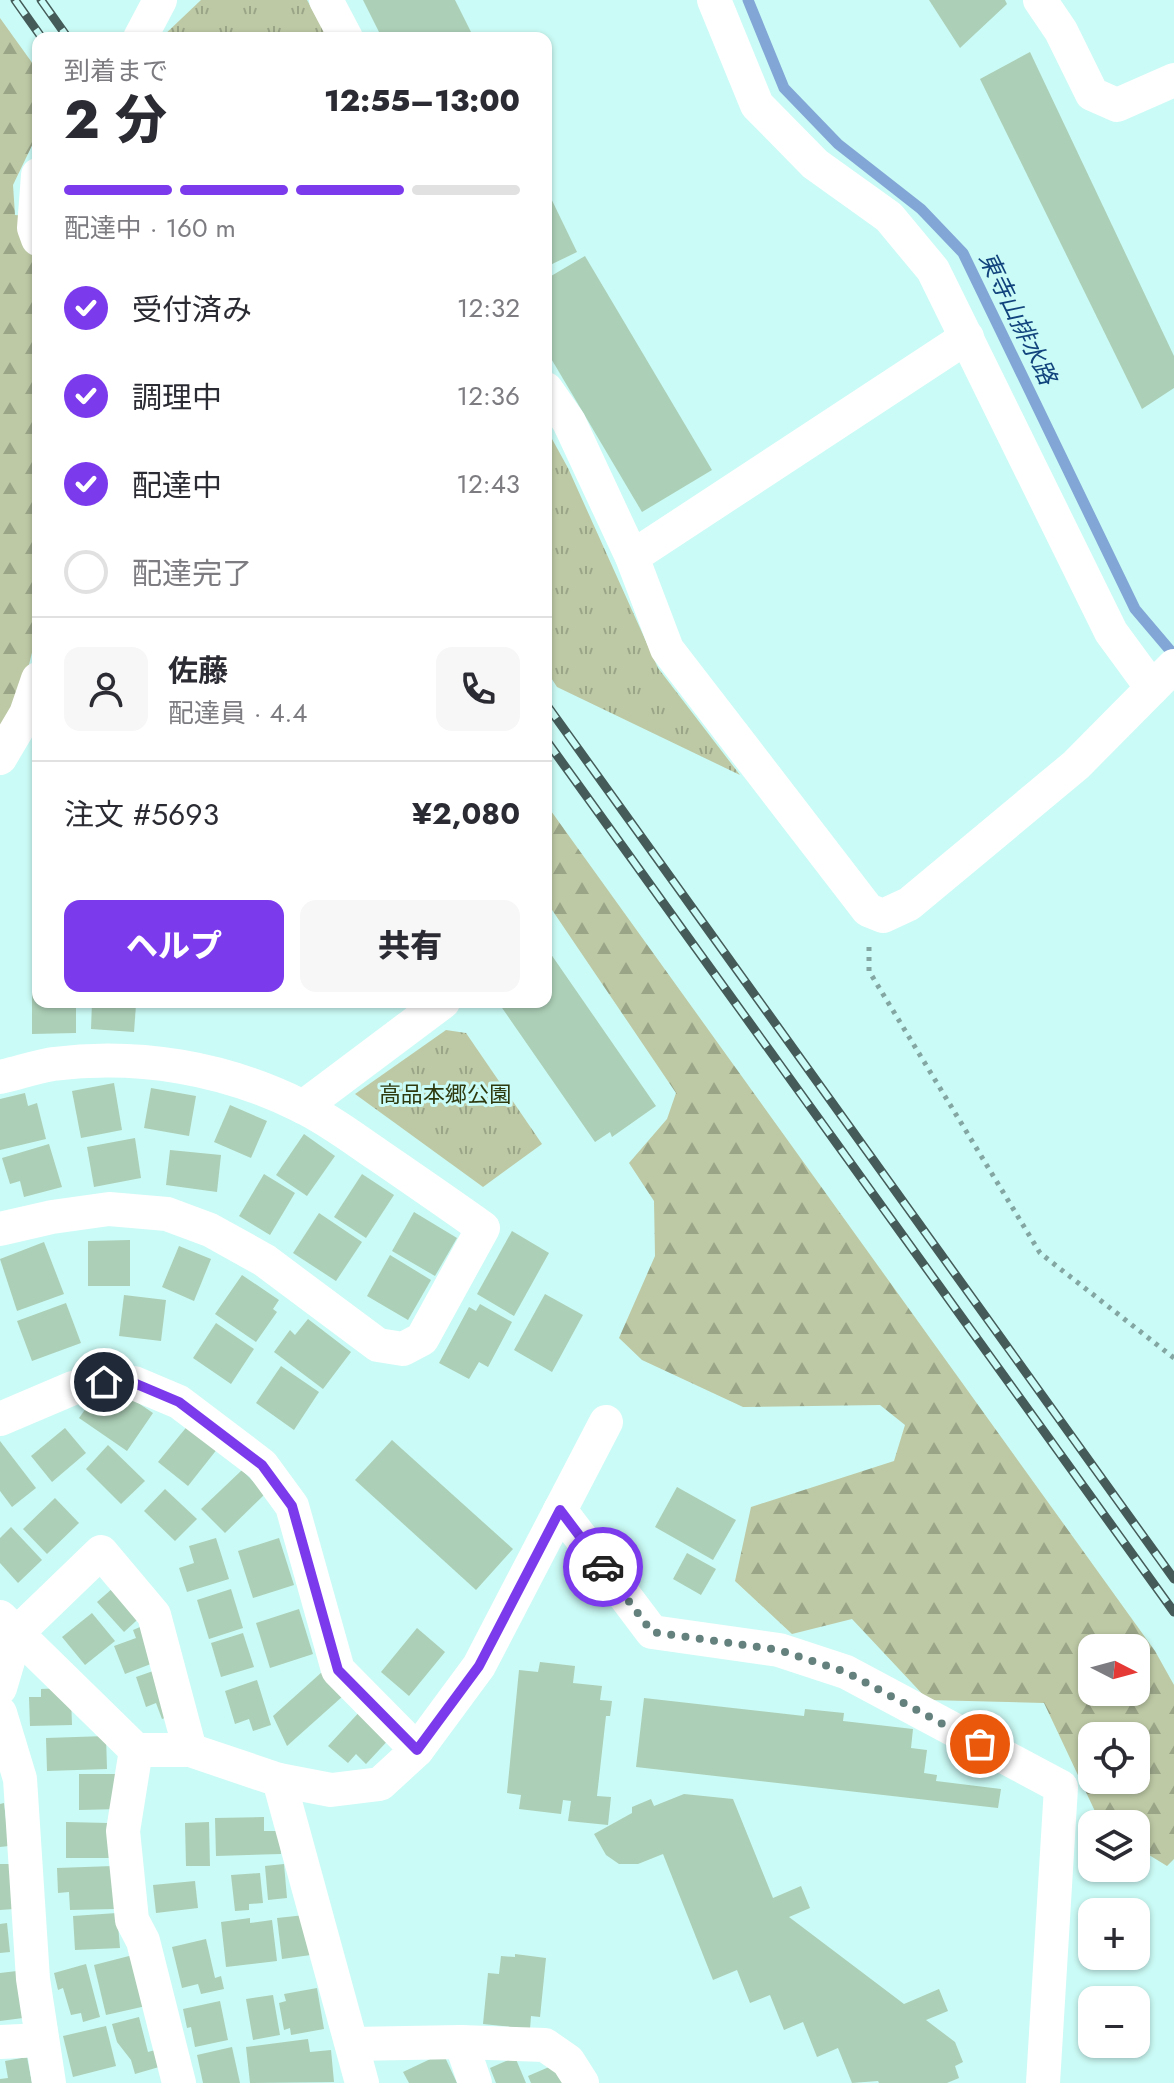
<!DOCTYPE html>
<html lang="ja">
<meta charset="utf-8">
<style>
:root{--surface:#fff;--page:#f7f7f7;--text:#2b2b33;--muted:#7c7c81;--line:#e1e1e2;--accent:#7c3aed}
body{margin:0;font-family:Jost,"Noto Sans JP",sans-serif;background:var(--page);color:var(--text);height:100vh;display:flex;flex-direction:column;font-size:30px;white-space:nowrap}
*{box-sizing:border-box;margin:0}
p{font-size:26px;color:var(--muted)}
.icon{flex:none;width:44px;height:44px;fill:none;stroke:currentColor;stroke-width:2;stroke-linecap:round;stroke-linejoin:round}
.map{position:relative;flex:1;overflow:hidden}
.sheet{position:absolute;left:32px;top:32px;width:520px;height:976px;display:flex;flex-direction:column;background:var(--surface);border-radius:16px;box-shadow:0 2px 6px #0004}
.sheet>*{flex:none}
.needle{width:52px;rotate:96deg}
.fabs{position:absolute;left:1078px;top:1634px;display:grid;gap:16px}
.fabs a{display:grid;place-items:center;width:72px;height:72px;border-radius:16px;background:var(--surface);box-shadow:0 2px 6px #0004;font-size:40px}
.pin{position:absolute;display:grid;place-items:center;width:68px;height:68px;color:#fff;margin:-34px;border:4px solid #fff;border-radius:50%;box-shadow:0 2px 8px #0007}
.courier{position:absolute;display:grid;place-items:center;width:80px;height:80px;margin:-40px;border:6px solid #7c3aed;border-radius:50%;background:#fff;color:#222;box-shadow:0 2px 10px #0007}
.overview em{font-style:normal;font-weight:800}
.overview div{display:flex;flex-direction:column-reverse}
.overview{display:flex;align-items:center;justify-content:space-between;height:136px;padding:0 32px}
h1{font-size:52px;font-weight:800;line-height:60px}
.bar{display:grid;grid-template-columns:repeat(4,1fr);gap:12px 8px;align-content:center;height:96px;padding:0 32px}
.bar i{height:10px;border-radius:6px;background:var(--line)}
.bar .selected{background:var(--accent)}
.bar p{grid-column:span 4}
.line{display:flex;align-items:center;gap:20px;padding:0 32px;border-top:2px solid var(--line)}
.line div{flex:1}
.round{display:grid;place-items:center;flex:none;width:84px;height:84px;border-radius:16px;background:var(--page)}
ol{padding:0 32px;list-style:none}
li{display:flex;align-items:center;gap:24px;height:88px}
li p{margin-inline-start:auto}
li .icon{padding:8px;border-radius:50%;background:var(--accent);color:#fff;stroke-width:4}
li:last-child{color:var(--muted)}
li i{width:44px;height:44px;border:4px solid var(--line);border-radius:50%}
.action{display:flex;gap:16px;margin-top:auto;padding:16px 32px}
.action a{flex:1;height:92px;border-radius:16px;background:var(--accent);color:#fff;font-size:32px;font-weight:800;line-height:92px;text-align:center}
.action a+a{background:var(--page);color:var(--text)}
.map>svg:first-child{display:block}
</style>
<div class="map">
<svg width="1174" height="2083" viewBox="0 0 1174 2083">
<defs>
<pattern id="grass-tufts" width="24" height="20" patternUnits="userSpaceOnUse" patternTransform="scale(2)"><rect width="24" height="20" fill="#bdc9a5"/><path d="M3 7l-1-3M5 7V3M7 7l1-3M15 17l-1-3M17 17v-4M19 17l1-3" fill="none" stroke="#9aa588"/></pattern>
<pattern id="forest-firs" width="22" height="20" patternUnits="userSpaceOnUse" patternTransform="scale(2)"><rect width="22" height="20" fill="#bdc9a5"/><path d="M5 1l3.5 6h-7zM16 11l3.5 6h-7z" fill="#9aa588"/></pattern>
</defs>
<rect width="100%" height="100%" fill="#cbfbf6"/>
<g fill="url(#grass-tufts)">
<path d="M201,0H307L328,38H161Z"/>
<path d="M546,428L568,468L658,668L740,775L557,687L546,670Z"/>
<path d="M446,1030L466,1033L542,1144L483,1187L355,1094Z"/>
</g>
<g fill="url(#forest-firs)" fill-rule="evenodd">
<path d="M0,18L38,71V133L13,185L15,215L38,217V628L26,677L0,731Z"/>
<path d="M546,804L1155,1651L1174,1685V1859L1167,1866L1136,1847V1824H1101L1044,1703L928,1700L852,1619L792,1634L735,1581L751,1507L894,1461L905,1425L880,1405L743,1407L642,1360L619,1338L655,1256L654,1201L629,1163L667,1119L676,1093L546,901ZM1092,1648H1136V1692H1092ZM1092,1736H1136V1780H1092Z"/>
</g>
<g fill="none" stroke-linecap="round" stroke-linejoin="round">
<path stroke="#82a7d6" stroke-width="11" d="M748,0L784,88L838,144L921,209L963,253L1135,609L1174,655"/>
</g>
<g fill="#accfb7">
<path d="M363,0H455L474,38H382Z"/>
<path d="M929,0H1005L1007,4L960,48Z"/>
<path d="M1030,52L1174,356V388L1142,409L980,79Z"/>
<path d="M546,188L577,252L546,267Z"/>
<path d="M585,256L712,470L642,512L546,350V279Z"/>
<path d="M546,947L656,1106L612,1137L610,1132L595,1142L498,1002H546Z"/>
<path d="M32,992H38V1002H76V1033L32,1034Z"/>
<path d="M92,1002H133L136,1005L134,1032L91,1029Z"/>
<path d="M114,1083L122,1130L81,1138L72,1091Z"/>
<path d="M151,1088L196,1096L189,1136L144,1128Z"/>
<path d="M25,1093L28,1106L37,1103L46,1139L0,1150V1099Z"/>
<path d="M230,1105L267,1121L251,1158L214,1142Z"/>
<path d="M304,1134L335,1156L307,1196L276,1175Z"/>
<path d="M135,1138L141,1178L94,1187L87,1147Z"/>
<path d="M49,1144L62,1187L24,1197L20,1181L10,1184L2,1158Z"/>
<path d="M170,1150L221,1155L217,1192L166,1185Z"/>
<path d="M264,1174L295,1193L270,1235L239,1216Z"/>
<path d="M362,1174L394,1195L366,1238L334,1217Z"/>
<path d="M414,1212L457,1238L435,1276L392,1251Z"/>
<path d="M319,1213L362,1242L336,1281L293,1253Z"/>
<path d="M512,1231L549,1253L514,1316L477,1294Z"/>
<path d="M130,1240V1286H88V1241Z"/>
<path d="M44,1242L64,1294L17,1311L0,1259Z"/>
<path d="M179,1246L211,1259L194,1301L162,1287Z"/>
<path d="M390,1255L431,1280L408,1320L367,1296Z"/>
<path d="M242,1275L279,1300L273,1309L277,1312L256,1342L215,1314Z"/>
<path d="M545,1294L583,1315L552,1372L514,1350Z"/>
<path d="M124,1295L166,1300L161,1341L119,1336Z"/>
<path d="M66,1303L81,1343L32,1361L17,1321Z"/>
<path d="M480,1304L512,1322L488,1367L479,1362L469,1379L439,1363L469,1307L476,1311Z"/>
<path d="M308,1319L351,1352L323,1389L274,1352L290,1330L295,1335Z"/>
<path d="M216,1323L254,1349L231,1384L193,1358Z"/>
<path d="M281,1366L319,1392L294,1430L256,1403Z"/>
<path d="M107,1393L119,1402L125,1394L153,1413L127,1451L79,1418L92,1400L99,1405Z"/>
<path d="M189,1424L218,1448L188,1486L158,1462Z"/>
<path d="M65,1428L86,1453L52,1482L31,1456Z"/>
<path d="M392,1440L513,1549L476,1590L355,1480Z"/>
<path d="M0,1441L36,1488L12,1507L0,1491Z"/>
<path d="M108,1445L145,1481L121,1504L86,1469Z"/>
<path d="M242,1470L265,1494L225,1533L201,1509Z"/>
<path d="M677,1487L736,1520L713,1560L655,1527Z"/>
<path d="M165,1489L197,1519L175,1541L144,1511Z"/>
<path d="M55,1498L79,1523L47,1554L23,1529Z"/>
<path d="M11,1527L42,1560L18,1583L0,1563V1538Z"/>
<path d="M216,1538L229,1579L187,1592L179,1568L194,1563L189,1546Z"/>
<path d="M279,1538L294,1585L253,1598L238,1551Z"/>
<path d="M687,1553L716,1569L701,1595L673,1579Z"/>
<path d="M121,1581L147,1611L124,1632L97,1602Z"/>
<path d="M231,1589L243,1628L209,1639L197,1600Z"/>
<path d="M299,1609L313,1654L270,1668L256,1623Z"/>
<path d="M92,1613L115,1641L85,1665L62,1637Z"/>
<path d="M147,1624L161,1660L125,1674L114,1646L136,1638L133,1630Z"/>
<path d="M417,1628L445,1652L409,1696L381,1672Z"/>
<path d="M243,1633L254,1667L221,1677L211,1643Z"/>
<path d="M540,1662L575,1666L573,1683L602,1686L600,1700L612,1701L610,1716H606L597,1796L611,1797L608,1825L568,1821L571,1801L563,1800L561,1814L519,1809L521,1795L507,1793L519,1670L538,1672Z"/>
<path d="M156,1670L172,1715L162,1719L156,1703L146,1707L136,1677Z"/>
<path d="M322,1672L343,1696L287,1746L273,1716Z"/>
<path d="M257,1680L271,1725L253,1731L249,1719L235,1724L225,1691Z"/>
<path d="M63,1688L71,1696L72,1725L30,1726L29,1697H41V1689Z"/>
<path d="M644,1698L804,1716L805,1709L844,1713L843,1721L913,1729L911,1748L927,1750L924,1773L937,1775L936,1781L1001,1789L998,1808L636,1767Z"/>
<path d="M363,1708L393,1735L366,1764L356,1754L348,1763L328,1746Z"/>
<path d="M106,1736L107,1769L47,1771L46,1738Z"/>
<path d="M79,1774H122V1809L79,1810Z"/>
<path d="M684,1794L733,1799L773,1898L801,1886L810,1908L789,1917L904,2004L939,1989L948,2011L926,2020L955,2042L963,2062L955,2066L959,2078L947,2083H879L878,2081L852,2083L838,2048L817,2057L803,2022L784,2030L770,1995L750,2003L737,1970L713,1980L663,1854L638,1864H619L606,1855L594,1834L632,1813V1807L651,1799L654,1806Z"/>
<path d="M4,1803L9,1846L0,1847V1804Z"/>
<path d="M264,1817V1831H280L281,1854L216,1856L215,1818Z"/>
<path d="M66,1822L109,1823V1858H66Z"/>
<path d="M209,1822L210,1866H186L185,1823Z"/>
<path d="M0,1864H10L14,1909L0,1910Z"/>
<path d="M284,1864L287,1898L268,1900L265,1866Z"/>
<path d="M113,1866L114,1909L70,1910L69,1892L58,1893L57,1868Z"/>
<path d="M260,1873L263,1903L249,1904V1910L235,1911L231,1875Z"/>
<path d="M195,1881L198,1908L156,1913L153,1885Z"/>
<path d="M117,1913L120,1948L75,1950L73,1916Z"/>
<path d="M305,1915L318,1954L282,1959L277,1918Z"/>
<path d="M250,1918V1923L272,1920L277,1961L226,1967L221,1922Z"/>
<path d="M7,1923L10,1952L0,1953V1924Z"/>
<path d="M206,1939L215,1978L221,1976L224,1989L201,1994L198,1984L182,1988L172,1947Z"/>
<path d="M515,1954L546,1958L540,2017L531,2016L530,2029L483,2024L488,1973L499,1974L501,1956L515,1957Z"/>
<path d="M133,1955L146,2006L106,2015L94,1965Z"/>
<path d="M86,1964L100,2017L83,2022L81,2013L71,2015L63,1988L58,1990L54,1973Z"/>
<path d="M17,1971L23,2018L0,2021V1973Z"/>
<path d="M317,1988L324,2029L291,2035L290,2028L284,2030L279,2003L286,2001L284,1994Z"/>
<path d="M273,1995L280,2035L253,2040L246,1999Z"/>
<path d="M220,2001L228,2040L195,2047L191,2027L187,2028L183,2009Z"/>
<path d="M139,2017L148,2052L155,2050L159,2067L135,2074L131,2060L117,2042L112,2024Z"/>
<path d="M106,2026L116,2066L73,2077L63,2036Z"/>
<path d="M308,2039L310,2052L331,2050L334,2082L250,2083L246,2047Z"/>
<path d="M232,2047L240,2083H203L197,2055Z"/>
<path d="M443,2053L457,2083H409L403,2072Z"/>
<path d="M27,2057L32,2083H0V2079L8,2078L5,2061Z"/>
<path d="M515,2057L526,2083H496L490,2068Z"/>
<path d="M556,2064L565,2083H531L528,2076Z"/>
</g>
<g fill="none" stroke-linecap="round" stroke-linejoin="round">
<path stroke="#83a6a2" stroke-width="5" stroke-dasharray="4 6" stroke-linecap="butt" d="M869,947V971L1040,1253L1174,1358"/>
<g stroke="#fff" stroke-width="34">
<path d="M326,0L346,38"/>
<path d="M714,0L757,105L815,164L889,217L933,270L1111,632L1152,688"/>
<path d="M1040,0L1061,31L1092,94L1117,105L1174,80"/>
<path d="M140,38L160,0"/>
<path d="M38,175L34,228L38,239"/>
<path d="M546,389L569,422L632,557L667,649L868,910L883,916L909,904L1076,765L1174,666"/>
<path d="M632,557L967,337"/>
<path d="M0,758L26,714L38,679"/>
<path d="M0,1077C18,1073 35,1067 53,1064C138,1053 225,1068 301,1106C328,1119 353,1138 378,1155C413,1179 448,1203 483,1228L422,1339L403,1349L378,1345L264,1260L210,1230L167,1214L109,1209L52,1217L0,1229"/>
<path d="M303,1107L443,1002"/>
<path d="M0,1419L73,1388L104,1382L134,1383L179,1402L262,1465L292,1506L338,1670L417,1750"/>
<path d="M560,1510L652,1632L779,1650L846,1672L1061,1787L1043,2083"/>
<path d="M0,1617L136,1750H190L279,1780L331,1790L380,1784L417,1750L479,1666L606,1422"/>
<path d="M0,1688L16,1634L101,1552L154,1615L190,1750"/>
<path d="M0,1713L20,1779L33,1979L49,2083"/>
<path d="M136,1750L123,1831L132,1920L143,1941L179,2083"/>
<path d="M279,1780L362,2083"/>
<path d="M0,2042L42,2040"/>
<path d="M461,2042L475,2083"/>
<path d="M352,2044L461,2042L545,2045L568,2061L582,2083"/>
</g>
<defs>
<g id="rail">
<path d="M15,0L42,38"/>
<path d="M41,0L68,38"/>
<path d="M546,704L1174,1579"/>
<path d="M546,740L1174,1612"/>
</g>
</defs>
<use href="#rail" stroke="#445b59" stroke-width="9"/>
<use href="#rail" stroke="#cbfbf6" stroke-width="6" stroke-dasharray="18" stroke-linecap="butt"/>
</g>
<g fill="none" stroke-linecap="round" stroke-linejoin="round">
<path stroke="#64817e" stroke-width="8" stroke-dasharray="0 14.4" d="M603,1567L652,1632L779,1650L846,1672L980,1744"/>
<path stroke="#7c3aed" stroke-width="10" d="M104,1382L134,1383L179,1402L262,1465L292,1506L338,1670L417,1750L479,1666L560,1510L603,1567"/>
</g>
<g text-anchor="middle" dominant-baseline="central" stroke-width="6" stroke-linejoin="round" paint-order="stroke">
<g font-size="22" fill="#2e390e" stroke="#cbfbf6">
<text x="445" y="1094">高品本郷公園</text>
</g>
<g font-size="24" font-style="italic" fill="#11437c" stroke="#cbfbf6">
<text transform="translate(1018 318) rotate(64)">東寺山排水路</text>
</g>
</g>
</svg>
<div class="fabs">
<a><svg class="needle" viewBox="-14 -14 28 28"><path d="M0-13l5 13h-10z" fill="#e53935"/><path d="M0 13l5-13h-10z" fill="#7c7c81"/></svg></a>
<a><svg class="icon" aria-label="locate" viewBox="0 0 24 24"><circle cx="12" cy="12" r="6"/><path d="M12 2v4M12 18v4M2 12h4M18 12h4"/></svg></a>
<a><svg class="icon" aria-label="layers" viewBox="0 0 24 24"><path d="M12 4l9 5-9 5-9-5zM3 14l9 5 9-5"/></svg></a>
<a>+</a>
<a>−</a>
</div>
<div class="pin" style="left:980px;top:1744px;background:#ea580c"><svg class="icon" aria-label="bag" viewBox="0 0 24 24"><path d="M5 8h14l-1 12H6zM9 8a3 3 0 0 1 6 0"/></svg></div>
<div class="pin" style="left:104px;top:1382px;background:#1f2937"><svg class="icon" aria-label="home" viewBox="0 0 24 24"><path d="M3 11l9-7 9 7M6 9v11h12V9"/></svg></div>
<div class="courier" style="left:603px;top:1567px"><svg class="icon" aria-label="car" viewBox="0 0 24 24"><path d="M5 17H2v-5l4-1 3-4h7l3 4 3 1v5h-3M9 17h6M6 11h13"/><circle cx="7" cy="17" r="2"/><circle cx="17" cy="17" r="2"/></svg></div>
<section class="sheet">
<div class="overview"><div><h1>2 分</h1><p>到着まで</p></div><em>12:55–13:00</em></div>
<div class="bar"><i class="selected"></i><i class="selected"></i><i class="selected"></i><i></i><p>配達中 · 160 m</p></div>
<ol>
<li><svg class="icon" aria-label="check" viewBox="0 0 24 24"><path d="M5 12l5 5 9-10"/></svg>受付済み<p>12:32</p></li>
<li><svg class="icon" aria-label="check" viewBox="0 0 24 24"><path d="M5 12l5 5 9-10"/></svg>調理中<p>12:36</p></li>
<li><svg class="icon" aria-label="check" viewBox="0 0 24 24"><path d="M5 12l5 5 9-10"/></svg>配達中<p>12:43</p></li>
<li><i></i>配達完了</li>
</ol>
<div class="line" style="height:144px"><a class="round"><svg class="icon" aria-label="person" viewBox="0 0 24 24"><circle cx="12" cy="8" r="4"/><path d="M4 21q1-7 8-7t8 7"/></svg></a><div><b>佐藤</b><p>配達員 · 4.4</p></div><a class="round"><svg class="icon" aria-label="phone" viewBox="0 0 24 24"><path d="M5 4h4l2 5-3 2q2 4 5 5l2-3 5 2v4C11 20 4 13 5 4z"/></svg></a></div>
<div class="line" style="height:104px"><div>注文 #5693</div><b>¥2,080</b></div>
<div class="action"><a>ヘルプ</a><a>共有</a></div>
</section>
</div>
